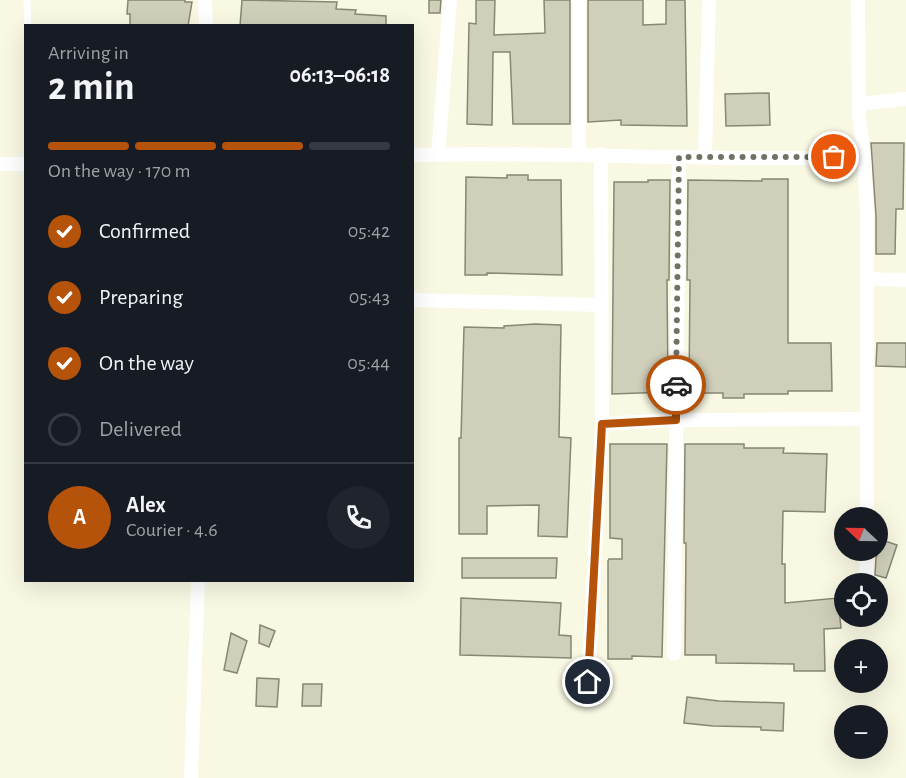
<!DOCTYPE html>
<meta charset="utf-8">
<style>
:root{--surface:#171b24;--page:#20242c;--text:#f1f3f6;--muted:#9ea1a6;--line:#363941;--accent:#b45309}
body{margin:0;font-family:"Alegreya Sans",sans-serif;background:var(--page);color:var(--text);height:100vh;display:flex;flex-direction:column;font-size:22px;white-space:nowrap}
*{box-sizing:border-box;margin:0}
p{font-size:20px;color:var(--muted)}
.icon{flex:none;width:33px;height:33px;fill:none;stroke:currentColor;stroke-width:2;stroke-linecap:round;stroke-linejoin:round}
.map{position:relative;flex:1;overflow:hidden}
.sheet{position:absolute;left:24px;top:24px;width:390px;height:558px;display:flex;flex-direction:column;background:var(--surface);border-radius:0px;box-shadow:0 6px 24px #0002}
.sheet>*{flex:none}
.needle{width:39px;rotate:292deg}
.controls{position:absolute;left:834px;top:507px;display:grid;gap:12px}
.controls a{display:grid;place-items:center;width:54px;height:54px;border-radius:50%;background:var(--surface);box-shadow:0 6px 24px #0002;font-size:30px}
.pin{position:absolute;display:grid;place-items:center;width:51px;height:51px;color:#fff;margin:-26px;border:3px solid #fff;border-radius:50%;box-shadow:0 2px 6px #0007}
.courier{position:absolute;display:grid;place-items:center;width:60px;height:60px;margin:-30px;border:4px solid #b45309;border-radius:50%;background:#fff;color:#222;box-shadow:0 2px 8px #0007}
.overview em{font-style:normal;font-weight:600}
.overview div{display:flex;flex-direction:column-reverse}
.overview{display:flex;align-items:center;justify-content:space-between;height:102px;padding:0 24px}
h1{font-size:39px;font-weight:600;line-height:45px}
.bar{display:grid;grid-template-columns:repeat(4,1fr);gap:9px 6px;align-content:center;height:72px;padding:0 24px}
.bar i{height:8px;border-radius:4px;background:var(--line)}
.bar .selected{background:var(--accent)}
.bar p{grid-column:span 4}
.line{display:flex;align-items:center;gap:15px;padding:0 24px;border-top:2px solid var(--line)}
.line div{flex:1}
.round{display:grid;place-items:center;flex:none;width:63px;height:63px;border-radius:32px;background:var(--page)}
ol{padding:0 24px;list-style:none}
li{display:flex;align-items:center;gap:18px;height:66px}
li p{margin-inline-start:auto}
li .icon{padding:6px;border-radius:50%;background:var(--accent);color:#fff;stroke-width:4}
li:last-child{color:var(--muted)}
li i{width:33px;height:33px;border:3px solid var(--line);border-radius:50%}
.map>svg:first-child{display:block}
</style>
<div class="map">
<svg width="906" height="778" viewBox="0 0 906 778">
<rect width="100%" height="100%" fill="#f8f8e3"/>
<g fill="#cfcfba" stroke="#888774" stroke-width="1.5">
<path d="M128,0H185V2H192L188,26H130V14H127Z"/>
<path d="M242,0L337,2L336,9L356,10L355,14L386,16V26H240Z"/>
<path d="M429,0H441L440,13H429Z"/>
<path d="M476,0H495L494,35L545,33L544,0H570V124H513L510,52H493L492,125L467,124L469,23L476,24Z"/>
<path d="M588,0H643V25L666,24V0H685L687,126L621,125V120L588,122Z"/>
<path d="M769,93L770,125L726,126L725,94Z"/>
<path d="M871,143H904L903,209H896L895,254H876V216Z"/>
<path d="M507,175H528V180H561L562,275L487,273V275H465L466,177L507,178Z"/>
<path d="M762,179H788V343H831L832,391H788V394H744V398H723V393H689L690,280H687L688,180L762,181Z"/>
<path d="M648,180H670L669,280H667L668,392L612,394L614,182H648Z"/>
<path d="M535,324L561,325L559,437L571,438L567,537L538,536L539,505L487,506V534H459V438H461L464,327L504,328V326Z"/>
<path d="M877,343H906V367L876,366Z"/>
<path d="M610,444H667L662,657L632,656V659H608V561L609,559H622V539L610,538Z"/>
<path d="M685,444H744V448H784L783,453L827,454L825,512L783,511L782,564H785V603L838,598L841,628L824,629L825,671H794V664L716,663V655H685L686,543H684Z"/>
<path d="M882,540L897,545L886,578L875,575L876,558Z"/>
<path d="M462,558H557L556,578H462Z"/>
<path d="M461,598L561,603L559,635L571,636V658L460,655Z"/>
<path d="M260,625L275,631L269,647L259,643Z"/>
<path d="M231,633L247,641L237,673L224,670Z"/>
<path d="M257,678L279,679L277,707L256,706Z"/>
<path d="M303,684H322L321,706H302Z"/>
<path d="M687,697L719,701L784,703L783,731L761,730V727L713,726L684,723Z"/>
</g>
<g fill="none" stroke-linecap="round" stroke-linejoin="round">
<path stroke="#fff" stroke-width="7" d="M27,0L28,26"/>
<g stroke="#fff" stroke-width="14">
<path d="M205,0L206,26"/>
<path d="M579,0V154"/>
<path d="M858,0L859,116L864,157L867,216V518"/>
<path d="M859,104L906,99"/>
<path d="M438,154L450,0"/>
<path d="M412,155C563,151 714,162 864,157"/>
<path d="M705,157L709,0"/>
<path d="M0,164H26"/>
<path d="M867,279L906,280"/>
<path d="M412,300L601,305"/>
<path d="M602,424L676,420L867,419"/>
<path d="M866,584L867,550"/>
<path d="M674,654L679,157"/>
<path d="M588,682L602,424L601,154"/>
<path d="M191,778L198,580"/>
</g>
</g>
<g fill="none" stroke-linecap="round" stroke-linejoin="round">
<path stroke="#717165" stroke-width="6" stroke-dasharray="0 10.8" d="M676,385L679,157H834"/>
<path stroke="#b45309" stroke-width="8" d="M588,682L602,424L676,420V385"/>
</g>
</svg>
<div class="controls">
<a><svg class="needle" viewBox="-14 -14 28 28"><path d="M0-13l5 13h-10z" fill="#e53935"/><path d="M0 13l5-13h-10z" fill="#9ea1a6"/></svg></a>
<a><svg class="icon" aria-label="locate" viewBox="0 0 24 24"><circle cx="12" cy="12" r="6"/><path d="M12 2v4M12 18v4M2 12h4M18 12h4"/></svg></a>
<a>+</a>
<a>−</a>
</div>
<div class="pin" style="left:834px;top:157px;background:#ea580c"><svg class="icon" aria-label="bag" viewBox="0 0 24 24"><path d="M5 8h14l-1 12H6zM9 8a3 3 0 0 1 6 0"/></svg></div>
<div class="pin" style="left:588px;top:682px;background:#1f2937"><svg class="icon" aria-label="home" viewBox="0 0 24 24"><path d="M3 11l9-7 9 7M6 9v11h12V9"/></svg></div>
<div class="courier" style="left:676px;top:385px"><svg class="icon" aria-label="car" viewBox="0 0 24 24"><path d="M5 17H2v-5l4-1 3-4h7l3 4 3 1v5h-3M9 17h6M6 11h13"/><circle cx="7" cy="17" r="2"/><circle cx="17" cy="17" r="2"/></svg></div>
<section class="sheet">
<div class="overview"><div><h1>2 min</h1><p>Arriving in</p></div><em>06:13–06:18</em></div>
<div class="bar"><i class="selected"></i><i class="selected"></i><i class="selected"></i><i></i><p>On the way · 170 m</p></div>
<ol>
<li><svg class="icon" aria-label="check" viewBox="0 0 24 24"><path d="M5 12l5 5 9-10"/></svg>Confirmed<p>05:42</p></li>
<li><svg class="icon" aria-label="check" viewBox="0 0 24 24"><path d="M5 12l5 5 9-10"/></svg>Preparing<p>05:43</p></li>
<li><svg class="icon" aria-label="check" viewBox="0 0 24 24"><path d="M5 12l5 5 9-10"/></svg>On the way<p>05:44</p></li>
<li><i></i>Delivered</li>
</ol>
<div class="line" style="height:108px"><b class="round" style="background:var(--accent);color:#fff">A</b><div><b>Alex</b><p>Courier · 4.6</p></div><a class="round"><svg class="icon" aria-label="phone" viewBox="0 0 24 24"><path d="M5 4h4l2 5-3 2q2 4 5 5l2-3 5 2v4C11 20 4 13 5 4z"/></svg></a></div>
</section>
</div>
